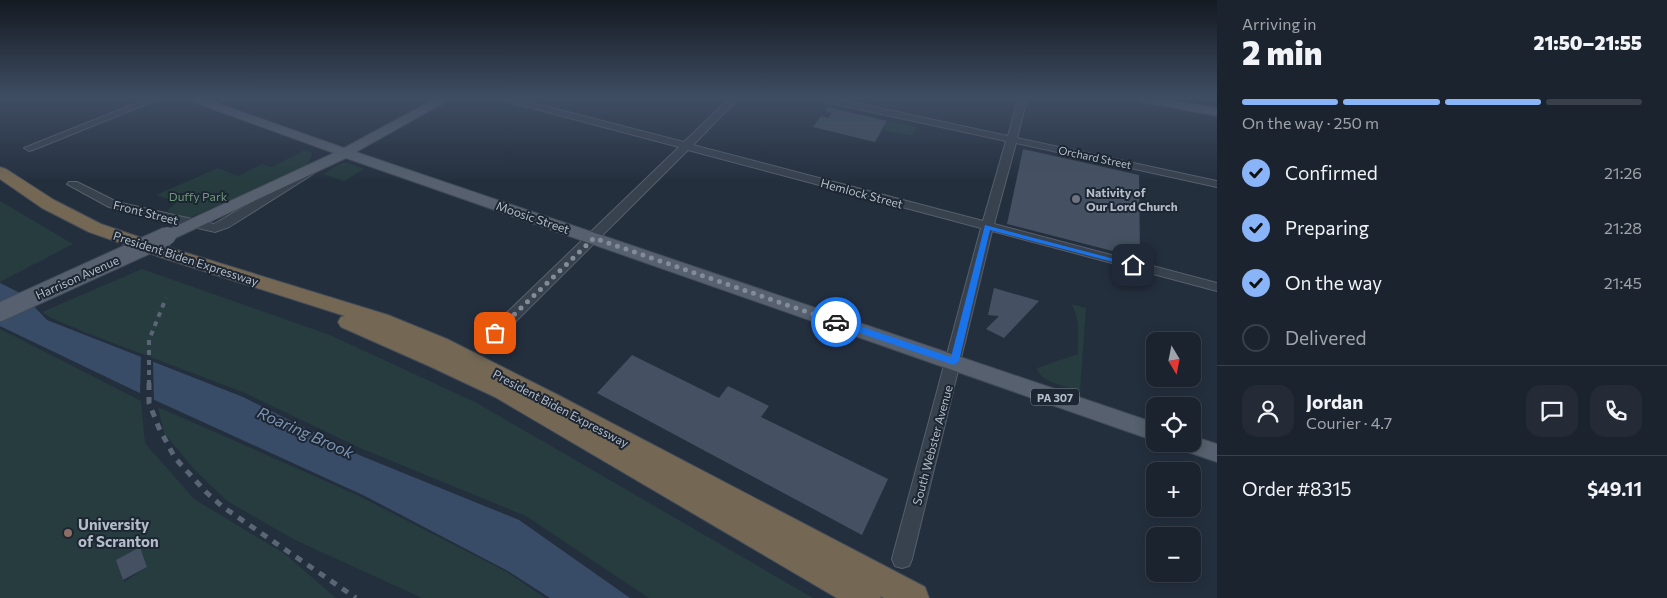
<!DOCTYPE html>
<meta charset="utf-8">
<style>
:root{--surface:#1b232e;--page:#242b36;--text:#f1f3f6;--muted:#a0a4aa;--line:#39404a;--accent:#8ab4f8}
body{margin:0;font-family:Commissioner,sans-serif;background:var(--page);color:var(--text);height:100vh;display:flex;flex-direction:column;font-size:19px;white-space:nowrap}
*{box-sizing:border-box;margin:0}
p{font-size:16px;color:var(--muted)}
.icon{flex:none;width:28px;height:28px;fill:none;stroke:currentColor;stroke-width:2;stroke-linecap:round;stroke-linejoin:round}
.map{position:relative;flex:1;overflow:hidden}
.details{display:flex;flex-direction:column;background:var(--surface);width:450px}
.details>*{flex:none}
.needle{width:32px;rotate:170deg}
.buttons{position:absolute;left:1146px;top:332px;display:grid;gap:10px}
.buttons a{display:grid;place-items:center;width:55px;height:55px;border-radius:10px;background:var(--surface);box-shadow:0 2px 12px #0003,0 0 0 1px var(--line);font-size:25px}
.pin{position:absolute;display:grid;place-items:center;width:42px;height:42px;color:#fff;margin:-21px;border-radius:10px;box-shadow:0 2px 8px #0006}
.courier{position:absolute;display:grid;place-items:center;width:50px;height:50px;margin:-25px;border:4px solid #1a73e8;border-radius:50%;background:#fff;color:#222;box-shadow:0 1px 6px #0007}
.summary em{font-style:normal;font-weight:800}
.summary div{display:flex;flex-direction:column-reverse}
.summary{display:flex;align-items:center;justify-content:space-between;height:85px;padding:0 25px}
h1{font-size:32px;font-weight:800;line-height:38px}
.bar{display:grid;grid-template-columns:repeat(4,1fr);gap:8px 5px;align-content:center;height:60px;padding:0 25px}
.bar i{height:6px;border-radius:4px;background:var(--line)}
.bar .current{background:var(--accent)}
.bar p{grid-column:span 4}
.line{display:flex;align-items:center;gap:12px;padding:0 25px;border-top:1px solid var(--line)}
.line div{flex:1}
.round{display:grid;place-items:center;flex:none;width:52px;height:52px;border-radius:15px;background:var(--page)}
ol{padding:0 25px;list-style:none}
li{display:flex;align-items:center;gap:15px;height:55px}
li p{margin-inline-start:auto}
li .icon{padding:5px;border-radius:50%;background:var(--accent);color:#111;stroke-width:4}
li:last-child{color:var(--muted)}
li i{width:28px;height:28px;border:2px solid var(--line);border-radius:50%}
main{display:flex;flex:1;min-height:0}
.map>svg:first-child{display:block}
</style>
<main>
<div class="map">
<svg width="1217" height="598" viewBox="0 0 1217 598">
<rect width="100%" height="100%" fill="#242f3e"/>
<g fill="#263c3f" fill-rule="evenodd">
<path d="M888,121L917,127L912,136L883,130Z"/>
<path d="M305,150L312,153C311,161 307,165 301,169L189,218L169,212L168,210L177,202L156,195L218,168L238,176L262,164L272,167Z"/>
<path d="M342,163H348L364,169L344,181L323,174Z"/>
<path d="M0,201L73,244L0,282Z"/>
<path d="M142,269L330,335L477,403L813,598H649L526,516L360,448L245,393L87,333L49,317L42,312Z"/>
<path d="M1071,304L1086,308L1080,391C1067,386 1040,383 1037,368L1078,354C1077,336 1081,319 1071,304Z"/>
<path d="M0,329L141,401L145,443L194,499L285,554L336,598H0ZM140,547L147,567L124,582L116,560Z"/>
<path d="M158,407L357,495L507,572L545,598H422L295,540L227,501L193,468L164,433Z"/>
</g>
<path fill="#394c67" d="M0,283L22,294L47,320L243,397L359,455L519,520L630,598H550L508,571L365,496L148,397L0,326Z"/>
<path fill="#242f3e" d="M141,353L153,358L154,403L140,396Z"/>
<g fill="#455162">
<path d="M828,107L887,121L875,142L813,127L821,116L828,118L832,113L825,111Z"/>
<path d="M1023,149L1139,175L1140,258L1007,224Z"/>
<path d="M994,288L1039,301L1004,338L986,329L999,316L988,315Z"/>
<path d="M632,355L719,398L728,386L769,406L761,417L888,479L862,535L597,393Z"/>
<path d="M140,547L147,567L123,580L116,560Z"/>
</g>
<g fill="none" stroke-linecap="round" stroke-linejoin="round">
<defs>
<g id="minor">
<path d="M147,99H159L33,150L29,151L24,148Z"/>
<path d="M504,99H517L684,142L729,99H738L693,145L983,221L1006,141L826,102L821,99H837L1008,136L1018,99H1027L1017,138L1217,181V187L1016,143L994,224L1217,283V291L992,231L912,559L909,566L902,568L895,566L892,559L981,228L688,150L500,337H490L488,333L490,329L679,147L505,101Z"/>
<path d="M309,169L314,172L313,174L229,227L215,232L109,207L67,184L69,182H77L117,202L214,224Z"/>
</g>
<g id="major">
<path d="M189,99H205L344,148L435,99H449L447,101L356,152L1155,423V441L346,158L173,239H161L159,236L161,233L334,153L191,101Z"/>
<path d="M1138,99H1162L1217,108V116L1144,102Z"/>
<path d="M1192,436L1217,444V462L1182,450L1179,444H1192Z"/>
</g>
<path id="highway" d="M0,167L6,169L54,200L101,224L177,250L388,315L447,339L558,395L925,587L929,598H884L880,596L881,598H837L495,397L429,366L341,327L338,322L341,317L345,316L163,258L89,232L42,208L0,179Z"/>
</defs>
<use href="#minor" stroke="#565f6c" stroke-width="2"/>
<use href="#major" stroke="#414a57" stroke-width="2"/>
<use href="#highway" stroke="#434c59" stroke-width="2"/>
<use href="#minor" fill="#38414e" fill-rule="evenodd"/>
<use href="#major" fill="#56606e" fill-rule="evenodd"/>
<use href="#highway" fill="#746855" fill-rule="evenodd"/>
<path stroke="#5a6575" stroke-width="4" stroke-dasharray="5 5" stroke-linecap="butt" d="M149,385V340L166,298"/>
<path stroke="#5a6575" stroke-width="5" stroke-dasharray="7 7" stroke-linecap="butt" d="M149,383V403L159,428L175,458L206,492L223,507L356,598"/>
<defs>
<path id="major-bridge" d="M0,312L167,236"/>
</defs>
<use href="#major-bridge" stroke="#414a57" stroke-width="20" stroke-linecap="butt"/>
<use href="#major-bridge" stroke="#56606e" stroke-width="18"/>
</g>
<linearGradient id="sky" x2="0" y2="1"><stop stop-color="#141a22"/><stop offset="0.54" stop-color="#3f4d63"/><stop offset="1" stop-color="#3f4d63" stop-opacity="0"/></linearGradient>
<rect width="1217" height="182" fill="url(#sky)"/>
<path fill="#1a73e8" d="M985,225L1137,265L1133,267L990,230L959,361L954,365L833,324V319H839L951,357Z"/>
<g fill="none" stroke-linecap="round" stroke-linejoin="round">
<path stroke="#828b98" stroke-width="5" stroke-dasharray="0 9" d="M495,333L594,238L836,322"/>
</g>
<circle fill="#6b7280" stroke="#1d2633" stroke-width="2" cx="1076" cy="199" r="5"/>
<circle fill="#8d6e63" stroke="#1d2633" stroke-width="2" cx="68" cy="533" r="5"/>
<g text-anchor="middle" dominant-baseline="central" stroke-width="4" stroke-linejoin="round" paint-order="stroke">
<g font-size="11" fill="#b4bcc9" stroke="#1d2633">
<text transform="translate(1095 157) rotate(12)">Orchard Street</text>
</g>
<rect fill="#1d2633" stroke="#878f9c" stroke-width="1" x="1031" y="388.5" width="48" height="17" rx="4"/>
<g font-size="11" font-weight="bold" fill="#b4bcc9">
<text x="1055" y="397">PA 307</text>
</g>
<g font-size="12" font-weight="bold" fill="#b4bcc9" stroke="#1d2633" text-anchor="start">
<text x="1086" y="192">Nativity of<tspan x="1086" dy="14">Our Lord Church</tspan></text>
</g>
<g font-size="12" fill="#b4bcc9" stroke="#1d2633">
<text transform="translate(862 193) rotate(15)">Hemlock Street</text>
<text transform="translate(146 212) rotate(14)">Front Street</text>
<text transform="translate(533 217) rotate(19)">Moosic Street</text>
<text transform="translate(186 258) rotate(18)">President Biden Expressway</text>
<text transform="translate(77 277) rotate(-24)">Harrison Avenue</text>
<text transform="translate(561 408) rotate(28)">President Biden Expressway</text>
<text transform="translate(932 445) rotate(-75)">South Webster Avenue</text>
</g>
<g font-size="12" fill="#6b9a76" stroke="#1d2633">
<text x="198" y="196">Duffy Park</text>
</g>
<g font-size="15" font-weight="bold" fill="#b4bcc9" stroke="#1d2633" text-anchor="start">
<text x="78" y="524">University<tspan x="78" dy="17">of Scranton</tspan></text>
</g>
<g font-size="16" font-style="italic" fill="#7c92b1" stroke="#1d2633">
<text transform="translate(306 432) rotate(24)">Roaring Brook</text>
</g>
</g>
</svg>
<div class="buttons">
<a><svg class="needle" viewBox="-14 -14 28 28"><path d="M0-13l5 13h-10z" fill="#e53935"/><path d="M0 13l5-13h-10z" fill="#a0a4aa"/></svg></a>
<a><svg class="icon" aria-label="locate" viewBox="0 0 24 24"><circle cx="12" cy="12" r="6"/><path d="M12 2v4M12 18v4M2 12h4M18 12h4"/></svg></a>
<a>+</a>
<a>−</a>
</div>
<div class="pin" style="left:495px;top:333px;background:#ea580c"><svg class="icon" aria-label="bag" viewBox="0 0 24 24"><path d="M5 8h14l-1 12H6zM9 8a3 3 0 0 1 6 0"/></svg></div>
<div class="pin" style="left:1133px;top:265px;background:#1f2937"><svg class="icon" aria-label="home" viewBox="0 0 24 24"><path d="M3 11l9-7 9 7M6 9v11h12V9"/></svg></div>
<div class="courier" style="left:836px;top:322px"><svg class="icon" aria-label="car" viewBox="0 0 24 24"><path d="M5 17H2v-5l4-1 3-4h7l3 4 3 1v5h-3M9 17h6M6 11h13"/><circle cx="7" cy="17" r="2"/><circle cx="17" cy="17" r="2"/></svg></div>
</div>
<section class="details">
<div class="summary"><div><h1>2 min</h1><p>Arriving in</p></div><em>21:50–21:55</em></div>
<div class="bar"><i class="current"></i><i class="current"></i><i class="current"></i><i></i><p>On the way · 250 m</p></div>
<ol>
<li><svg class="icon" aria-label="check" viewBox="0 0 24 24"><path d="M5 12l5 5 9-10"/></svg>Confirmed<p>21:26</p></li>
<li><svg class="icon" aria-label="check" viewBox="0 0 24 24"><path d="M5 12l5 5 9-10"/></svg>Preparing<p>21:28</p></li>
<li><svg class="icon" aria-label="check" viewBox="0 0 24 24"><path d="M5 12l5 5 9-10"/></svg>On the way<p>21:45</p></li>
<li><i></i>Delivered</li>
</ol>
<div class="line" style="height:90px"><a class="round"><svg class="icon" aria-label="person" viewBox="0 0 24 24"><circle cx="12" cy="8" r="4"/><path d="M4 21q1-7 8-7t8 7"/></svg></a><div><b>Jordan</b><p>Courier · 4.7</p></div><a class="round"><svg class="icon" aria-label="chat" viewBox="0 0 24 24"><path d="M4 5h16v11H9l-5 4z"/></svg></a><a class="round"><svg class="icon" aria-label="phone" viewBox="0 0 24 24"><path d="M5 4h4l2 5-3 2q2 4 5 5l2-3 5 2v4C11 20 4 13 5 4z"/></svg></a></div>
<div class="line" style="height:65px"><div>Order #8315</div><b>$49.11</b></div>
</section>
</main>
